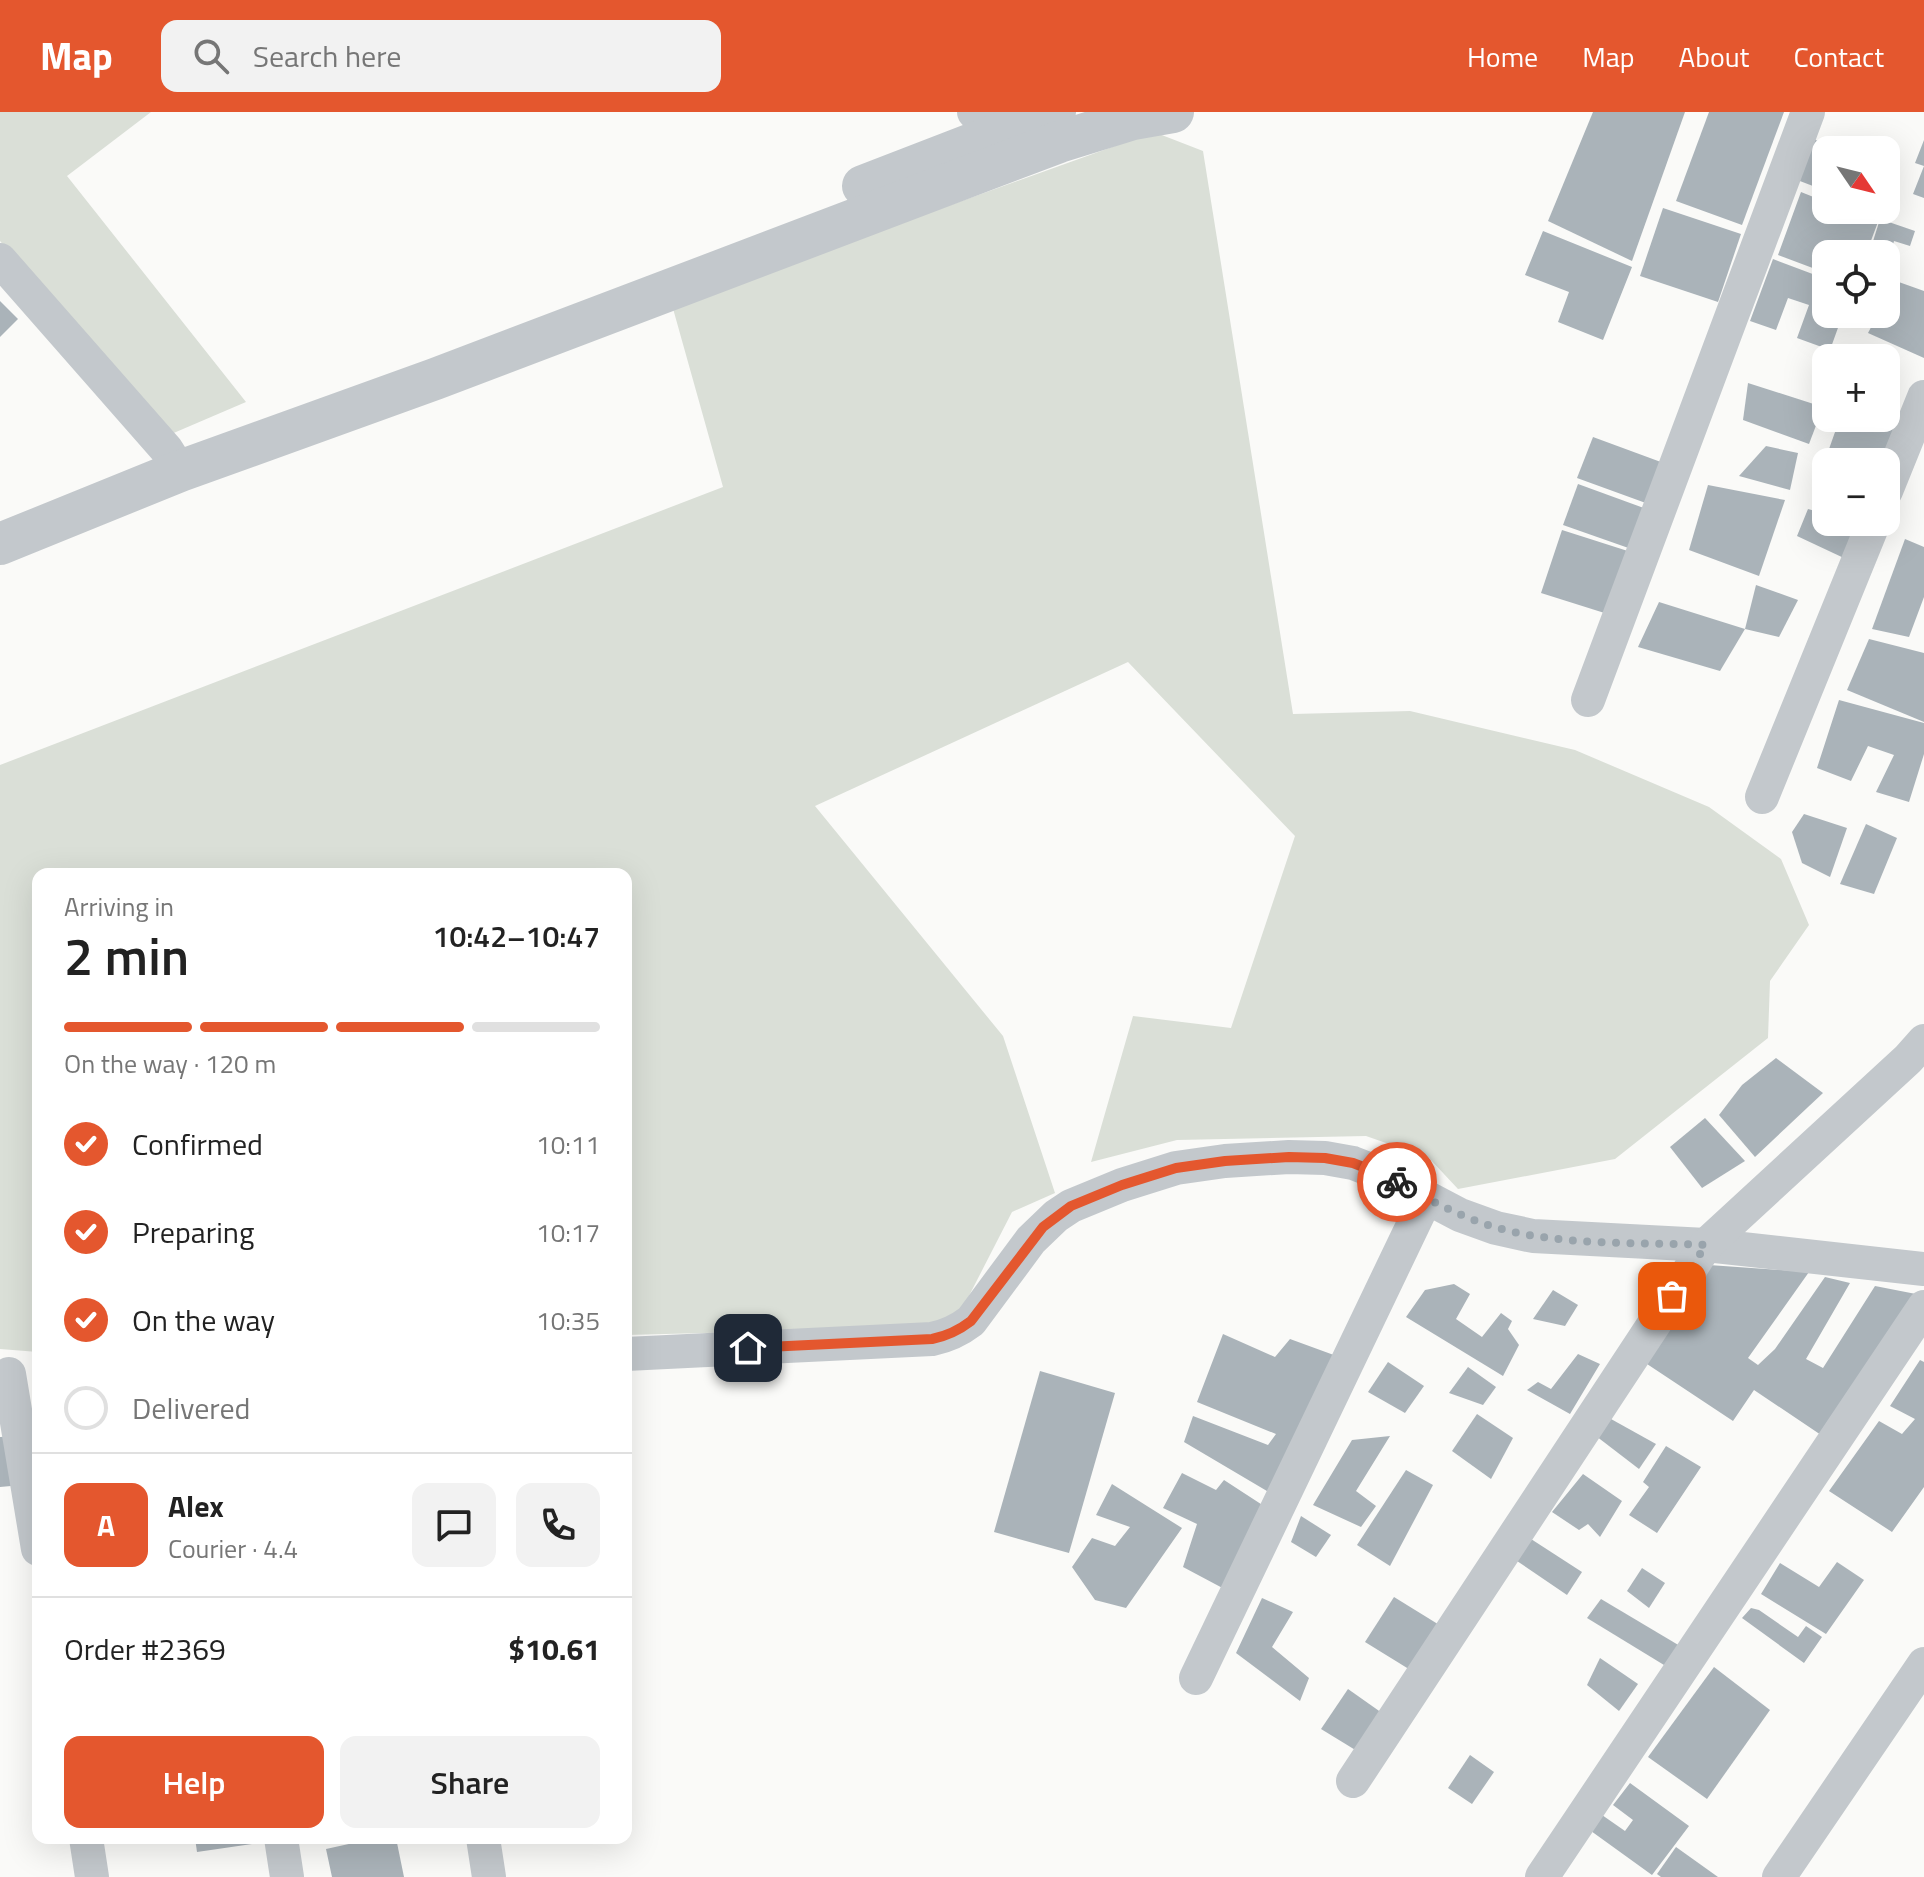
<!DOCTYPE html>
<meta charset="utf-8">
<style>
:root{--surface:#fff;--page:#f2f2f2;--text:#222;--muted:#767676;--line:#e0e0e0;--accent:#e4572e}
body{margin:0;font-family:"Titillium Web",sans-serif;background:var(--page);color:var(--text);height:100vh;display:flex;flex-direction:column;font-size:30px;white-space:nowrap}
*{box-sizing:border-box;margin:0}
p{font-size:26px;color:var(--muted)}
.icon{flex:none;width:44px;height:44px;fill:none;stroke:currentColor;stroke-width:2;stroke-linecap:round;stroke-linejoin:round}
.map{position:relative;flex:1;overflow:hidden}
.drawer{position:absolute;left:32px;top:756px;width:600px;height:976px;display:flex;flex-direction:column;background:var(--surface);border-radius:16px;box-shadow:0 8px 32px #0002}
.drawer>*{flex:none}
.needle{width:52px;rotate:125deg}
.tools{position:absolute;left:1812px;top:24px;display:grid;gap:16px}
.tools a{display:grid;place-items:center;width:88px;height:88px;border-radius:16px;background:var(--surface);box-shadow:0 8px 32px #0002;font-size:40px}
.pin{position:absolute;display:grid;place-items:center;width:68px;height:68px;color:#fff;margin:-34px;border-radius:16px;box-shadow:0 4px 12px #0006}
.courier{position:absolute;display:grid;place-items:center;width:80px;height:80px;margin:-40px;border:6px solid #e4572e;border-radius:50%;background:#fff;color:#222;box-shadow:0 2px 10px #0007}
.summary em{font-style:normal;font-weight:600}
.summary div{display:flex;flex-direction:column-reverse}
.summary{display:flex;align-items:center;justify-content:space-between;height:136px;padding:0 32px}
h1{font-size:52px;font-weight:600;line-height:60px}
.bar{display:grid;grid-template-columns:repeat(4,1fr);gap:12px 8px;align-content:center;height:96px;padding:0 32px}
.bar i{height:10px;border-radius:6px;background:var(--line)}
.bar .on{background:var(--accent)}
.bar p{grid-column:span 4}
.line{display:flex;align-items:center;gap:20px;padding:0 32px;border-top:2px solid var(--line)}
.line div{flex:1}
.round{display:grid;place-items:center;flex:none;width:84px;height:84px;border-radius:16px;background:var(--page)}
ol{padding:0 32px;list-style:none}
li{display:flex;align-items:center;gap:24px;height:88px}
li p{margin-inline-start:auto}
li .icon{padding:8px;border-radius:50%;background:var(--accent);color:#fff;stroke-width:4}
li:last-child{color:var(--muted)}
li i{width:44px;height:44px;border:4px solid var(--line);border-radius:50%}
.action{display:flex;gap:16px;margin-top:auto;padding:16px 32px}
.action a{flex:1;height:92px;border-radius:16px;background:var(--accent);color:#fff;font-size:32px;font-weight:600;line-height:92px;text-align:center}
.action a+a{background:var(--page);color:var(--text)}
header{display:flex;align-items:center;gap:48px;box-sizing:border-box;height:112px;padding:0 40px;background:var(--accent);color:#fff}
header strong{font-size:38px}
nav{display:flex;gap:44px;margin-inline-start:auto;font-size:28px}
.search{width:560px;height:72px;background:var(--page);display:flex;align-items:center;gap:20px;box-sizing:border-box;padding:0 28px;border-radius:16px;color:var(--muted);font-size:30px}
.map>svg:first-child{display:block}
</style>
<header>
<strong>Map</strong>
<div class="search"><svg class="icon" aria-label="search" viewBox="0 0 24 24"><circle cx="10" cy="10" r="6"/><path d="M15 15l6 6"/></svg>Search here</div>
<nav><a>Home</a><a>Map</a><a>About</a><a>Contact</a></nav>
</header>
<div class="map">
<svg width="1924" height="1765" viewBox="0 0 1924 1765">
<rect width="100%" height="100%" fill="#fafaf8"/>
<g fill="#dadfd7">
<path d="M0,0H151L67,64L246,290L169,323L0,129Z"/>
<path d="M1154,20L1203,39L1293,602L1410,599L1575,638L1709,695L1781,747L1809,813L1770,869L1768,926L1615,1047L1458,1077L1429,1046L1366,1024L1177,1028L1091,1050L1133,904L1231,916L1295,724L1128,550L815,694L1003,924L1055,1081L1012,1100L953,1215L626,1223V762H38V1240L0,1237V653L723,375L672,193Z"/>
</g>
<g fill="#aab3b9">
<path d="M1593,0H1685L1632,149L1548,109Z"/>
<path d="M1709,0H1784L1742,113L1676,89Z"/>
<path d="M1808,25L1841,38H1826V79L1792,66Z"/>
<path d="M1924,28V86L1913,82L1924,54L1915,51Z"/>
<path d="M1801,80L1826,90V98H1847L1878,110L1866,142H1826V161L1778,143Z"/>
<path d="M1663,96L1741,122L1718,190L1640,164Z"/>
<path d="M1880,107L1915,119L1910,134L1894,129L1887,153L1886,142H1869Z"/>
<path d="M1543,119L1632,155L1603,228L1558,210L1569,180L1525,163Z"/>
<path d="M1773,147L1826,167V202H1843L1830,238L1797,226L1809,193L1788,186L1776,218L1750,209Z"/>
<path d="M1896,169L1924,179V246L1868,221L1878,202H1886V187Z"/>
<path d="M0,189L18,207L0,225Z"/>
<path d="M1748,271L1823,295L1809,332L1743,308Z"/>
<path d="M1886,295L1906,304L1886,350H1851L1829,337L1840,306H1886Z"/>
<path d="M1593,325L1669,353L1654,394L1577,366Z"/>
<path d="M1766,334L1798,341L1790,378L1739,364Z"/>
<path d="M1578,372L1652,399L1637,439L1563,413Z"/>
<path d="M1708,373L1785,388L1759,464L1689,438Z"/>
<path d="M1808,397L1826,402V410H1860L1846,447L1797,424Z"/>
<path d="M1562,418L1634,441L1614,504L1541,481Z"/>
<path d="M1905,427L1924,435V485L1909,525L1872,517Z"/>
<path d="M1756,473L1798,488L1779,525L1745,517Z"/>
<path d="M1659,490L1745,517L1720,559L1638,535Z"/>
<path d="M1869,527L1924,541V610L1847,578Z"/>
<path d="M1839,588L1924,611V642L1909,690L1876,680L1894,643L1868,634L1851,669L1817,656Z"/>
<path d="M1804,702L1847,716L1830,765L1802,751L1792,720Z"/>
<path d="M1866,712L1897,726L1874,782L1840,772Z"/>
<path d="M1776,946L1823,981L1755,1045L1719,1003L1742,973Z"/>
<path d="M1705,1006L1745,1049L1702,1076L1670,1035Z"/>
<path d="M1709,1153L1809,1160L1748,1246L1758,1253L1775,1237L1825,1165L1850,1171L1806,1247L1823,1256L1875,1174L1921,1183L1824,1325L1754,1278L1733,1309L1644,1250Z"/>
<path d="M1454,1172L1470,1182L1456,1207L1482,1225L1501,1201L1512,1209L1508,1217L1519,1233L1503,1264L1406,1205L1425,1178Z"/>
<path d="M1553,1178L1578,1193L1565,1214L1533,1207Z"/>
<path d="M1223,1222L1275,1245L1290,1227L1342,1246L1282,1388L1184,1330L1193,1304L1268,1333L1276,1322L1197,1290Z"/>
<path d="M1578,1242L1600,1252L1570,1302L1527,1278L1538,1270L1551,1277Z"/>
<path d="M1920,1248L1924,1250V1375L1892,1420L1829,1379L1879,1309L1902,1322L1915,1307L1890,1294Z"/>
<path d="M1388,1250L1424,1274L1405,1301L1368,1280Z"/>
<path d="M1468,1255L1496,1275L1483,1293L1449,1281Z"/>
<path d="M1040,1259L1115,1281L1069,1441L994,1420Z"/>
<path d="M1477,1302L1513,1326L1491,1367L1452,1339Z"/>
<path d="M1611,1307L1656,1332L1639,1357L1596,1324Z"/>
<path d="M18,1324L22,1373L0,1375V1325Z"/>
<path d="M1390,1324L1356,1379L1376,1394L1361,1415L1313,1393L1352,1328Z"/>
<path d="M1666,1334L1701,1355L1657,1421L1629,1403L1649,1375L1643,1370Z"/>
<path d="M1406,1358L1433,1373L1390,1454L1357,1433Z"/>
<path d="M1182,1361L1216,1378L1224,1368L1267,1396L1230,1480L1183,1455L1197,1412L1163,1396Z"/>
<path d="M1583,1362L1622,1389L1600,1425L1588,1412L1579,1418L1552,1400Z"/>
<path d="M1112,1372L1182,1416L1126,1496L1095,1488L1072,1455L1092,1426L1115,1434L1130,1415L1096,1403Z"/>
<path d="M1301,1404L1331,1423L1316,1445L1291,1430Z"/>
<path d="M1531,1427L1582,1460L1567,1483L1517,1449Z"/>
<path d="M1837,1450L1864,1468L1826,1522L1761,1482L1780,1451L1819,1475Z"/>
<path d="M1642,1456L1665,1471L1649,1496L1627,1479Z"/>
<path d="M1394,1485L1441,1514L1412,1559L1365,1530Z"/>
<path d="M1262,1486L1293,1500L1272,1535L1309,1566L1300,1589L1236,1541Z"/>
<path d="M1601,1487L1680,1534L1664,1553L1587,1506Z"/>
<path d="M1751,1496L1759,1498L1798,1525L1806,1514L1822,1525L1804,1551L1742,1506Z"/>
<path d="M1600,1546L1638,1572L1619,1599L1587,1573Z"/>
<path d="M1714,1555L1770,1598L1707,1687L1648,1645Z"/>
<path d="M1348,1577L1382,1601L1357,1639L1321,1617Z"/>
<path d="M1470,1643L1494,1660L1472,1692L1448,1676Z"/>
<path d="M1630,1671L1689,1714L1652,1763L1591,1719L1602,1703L1625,1719L1633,1708L1613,1693Z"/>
<path d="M195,1726H251L252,1732L197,1740Z"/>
<path d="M376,1726H396L404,1765H332L326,1737Z"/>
<path d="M1676,1735L1718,1765H1661L1657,1762Z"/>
</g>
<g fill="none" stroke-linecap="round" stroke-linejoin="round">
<g stroke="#c3c8cc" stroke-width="34">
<path d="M974,0L994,23"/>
<path d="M0,148L166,337L180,359"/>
<path d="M1886,379L1924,285"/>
<path d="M1588,588L1808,0"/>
<path d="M1762,685L1874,410"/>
<path d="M626,1242L932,1227C947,1224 958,1219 971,1209L1031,1128L1056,1104L1071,1094L1122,1073L1176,1056L1225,1049L1289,1045L1325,1046L1353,1051L1384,1063L1460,1103L1496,1116L1533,1124L1706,1133L1924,1157"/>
<path d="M9,1262L38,1437"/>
<path d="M1196,1566L1426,1086"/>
<path d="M1353,1669L1706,1133L1908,947L1924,929"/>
<path d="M86,1726L92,1765"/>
<path d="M281,1726L287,1765"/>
<path d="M483,1726L489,1765"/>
<path d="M1542,1765L1924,1195"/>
<path d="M1779,1765L1924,1552"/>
</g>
<g stroke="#c3c8cc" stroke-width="42">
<path d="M863,74L1055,0"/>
<path d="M0,432L180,359L435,267L1059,30L1133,7L1173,0"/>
</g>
</g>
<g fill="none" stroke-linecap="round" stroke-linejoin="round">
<path stroke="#99a4ac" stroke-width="8" stroke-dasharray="0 14.4" d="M1397,1070C1430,1088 1462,1106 1498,1116C1561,1134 1639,1130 1706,1133L1672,1184"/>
<path stroke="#e4572e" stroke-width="10" d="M748,1236L932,1227C947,1224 958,1219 971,1209L1043,1115L1071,1094L1122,1073L1176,1056L1225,1049L1289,1045L1325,1046L1353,1051L1384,1063L1397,1070"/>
</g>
</svg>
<div class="tools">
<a><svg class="needle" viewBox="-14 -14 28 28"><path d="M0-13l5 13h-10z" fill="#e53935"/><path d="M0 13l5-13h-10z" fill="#767676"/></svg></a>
<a><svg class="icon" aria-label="locate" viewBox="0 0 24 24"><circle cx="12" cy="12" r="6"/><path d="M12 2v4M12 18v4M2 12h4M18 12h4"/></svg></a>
<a>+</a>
<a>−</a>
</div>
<div class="pin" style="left:1672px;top:1184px;background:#ea580c"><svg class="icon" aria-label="bag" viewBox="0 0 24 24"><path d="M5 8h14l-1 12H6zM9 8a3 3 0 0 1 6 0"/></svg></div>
<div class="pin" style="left:748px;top:1236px;background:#1f2937"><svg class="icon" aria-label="home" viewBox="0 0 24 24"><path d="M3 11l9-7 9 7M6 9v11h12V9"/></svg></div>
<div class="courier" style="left:1397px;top:1070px"><svg class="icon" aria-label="bike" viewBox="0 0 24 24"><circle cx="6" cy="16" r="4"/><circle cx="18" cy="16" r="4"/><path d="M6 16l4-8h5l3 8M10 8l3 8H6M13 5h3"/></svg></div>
<section class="drawer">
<div class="summary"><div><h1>2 min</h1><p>Arriving in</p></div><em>10:42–10:47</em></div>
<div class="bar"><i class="on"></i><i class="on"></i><i class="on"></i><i></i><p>On the way · 120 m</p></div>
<ol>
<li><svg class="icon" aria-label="check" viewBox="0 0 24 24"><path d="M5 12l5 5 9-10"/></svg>Confirmed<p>10:11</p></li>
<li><svg class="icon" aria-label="check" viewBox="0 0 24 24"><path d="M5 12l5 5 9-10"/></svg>Preparing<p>10:17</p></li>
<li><svg class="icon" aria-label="check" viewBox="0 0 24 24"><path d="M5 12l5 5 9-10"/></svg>On the way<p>10:35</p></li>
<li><i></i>Delivered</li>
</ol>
<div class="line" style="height:144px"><b class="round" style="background:var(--accent);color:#fff">A</b><div><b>Alex</b><p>Courier · 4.4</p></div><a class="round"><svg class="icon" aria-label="chat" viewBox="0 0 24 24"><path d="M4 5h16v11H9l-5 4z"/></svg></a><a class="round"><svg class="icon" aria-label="phone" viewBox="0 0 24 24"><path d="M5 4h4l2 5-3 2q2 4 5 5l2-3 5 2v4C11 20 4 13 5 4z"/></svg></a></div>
<div class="line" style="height:104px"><div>Order #2369</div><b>$10.61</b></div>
<div class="action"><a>Help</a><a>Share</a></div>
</section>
</div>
